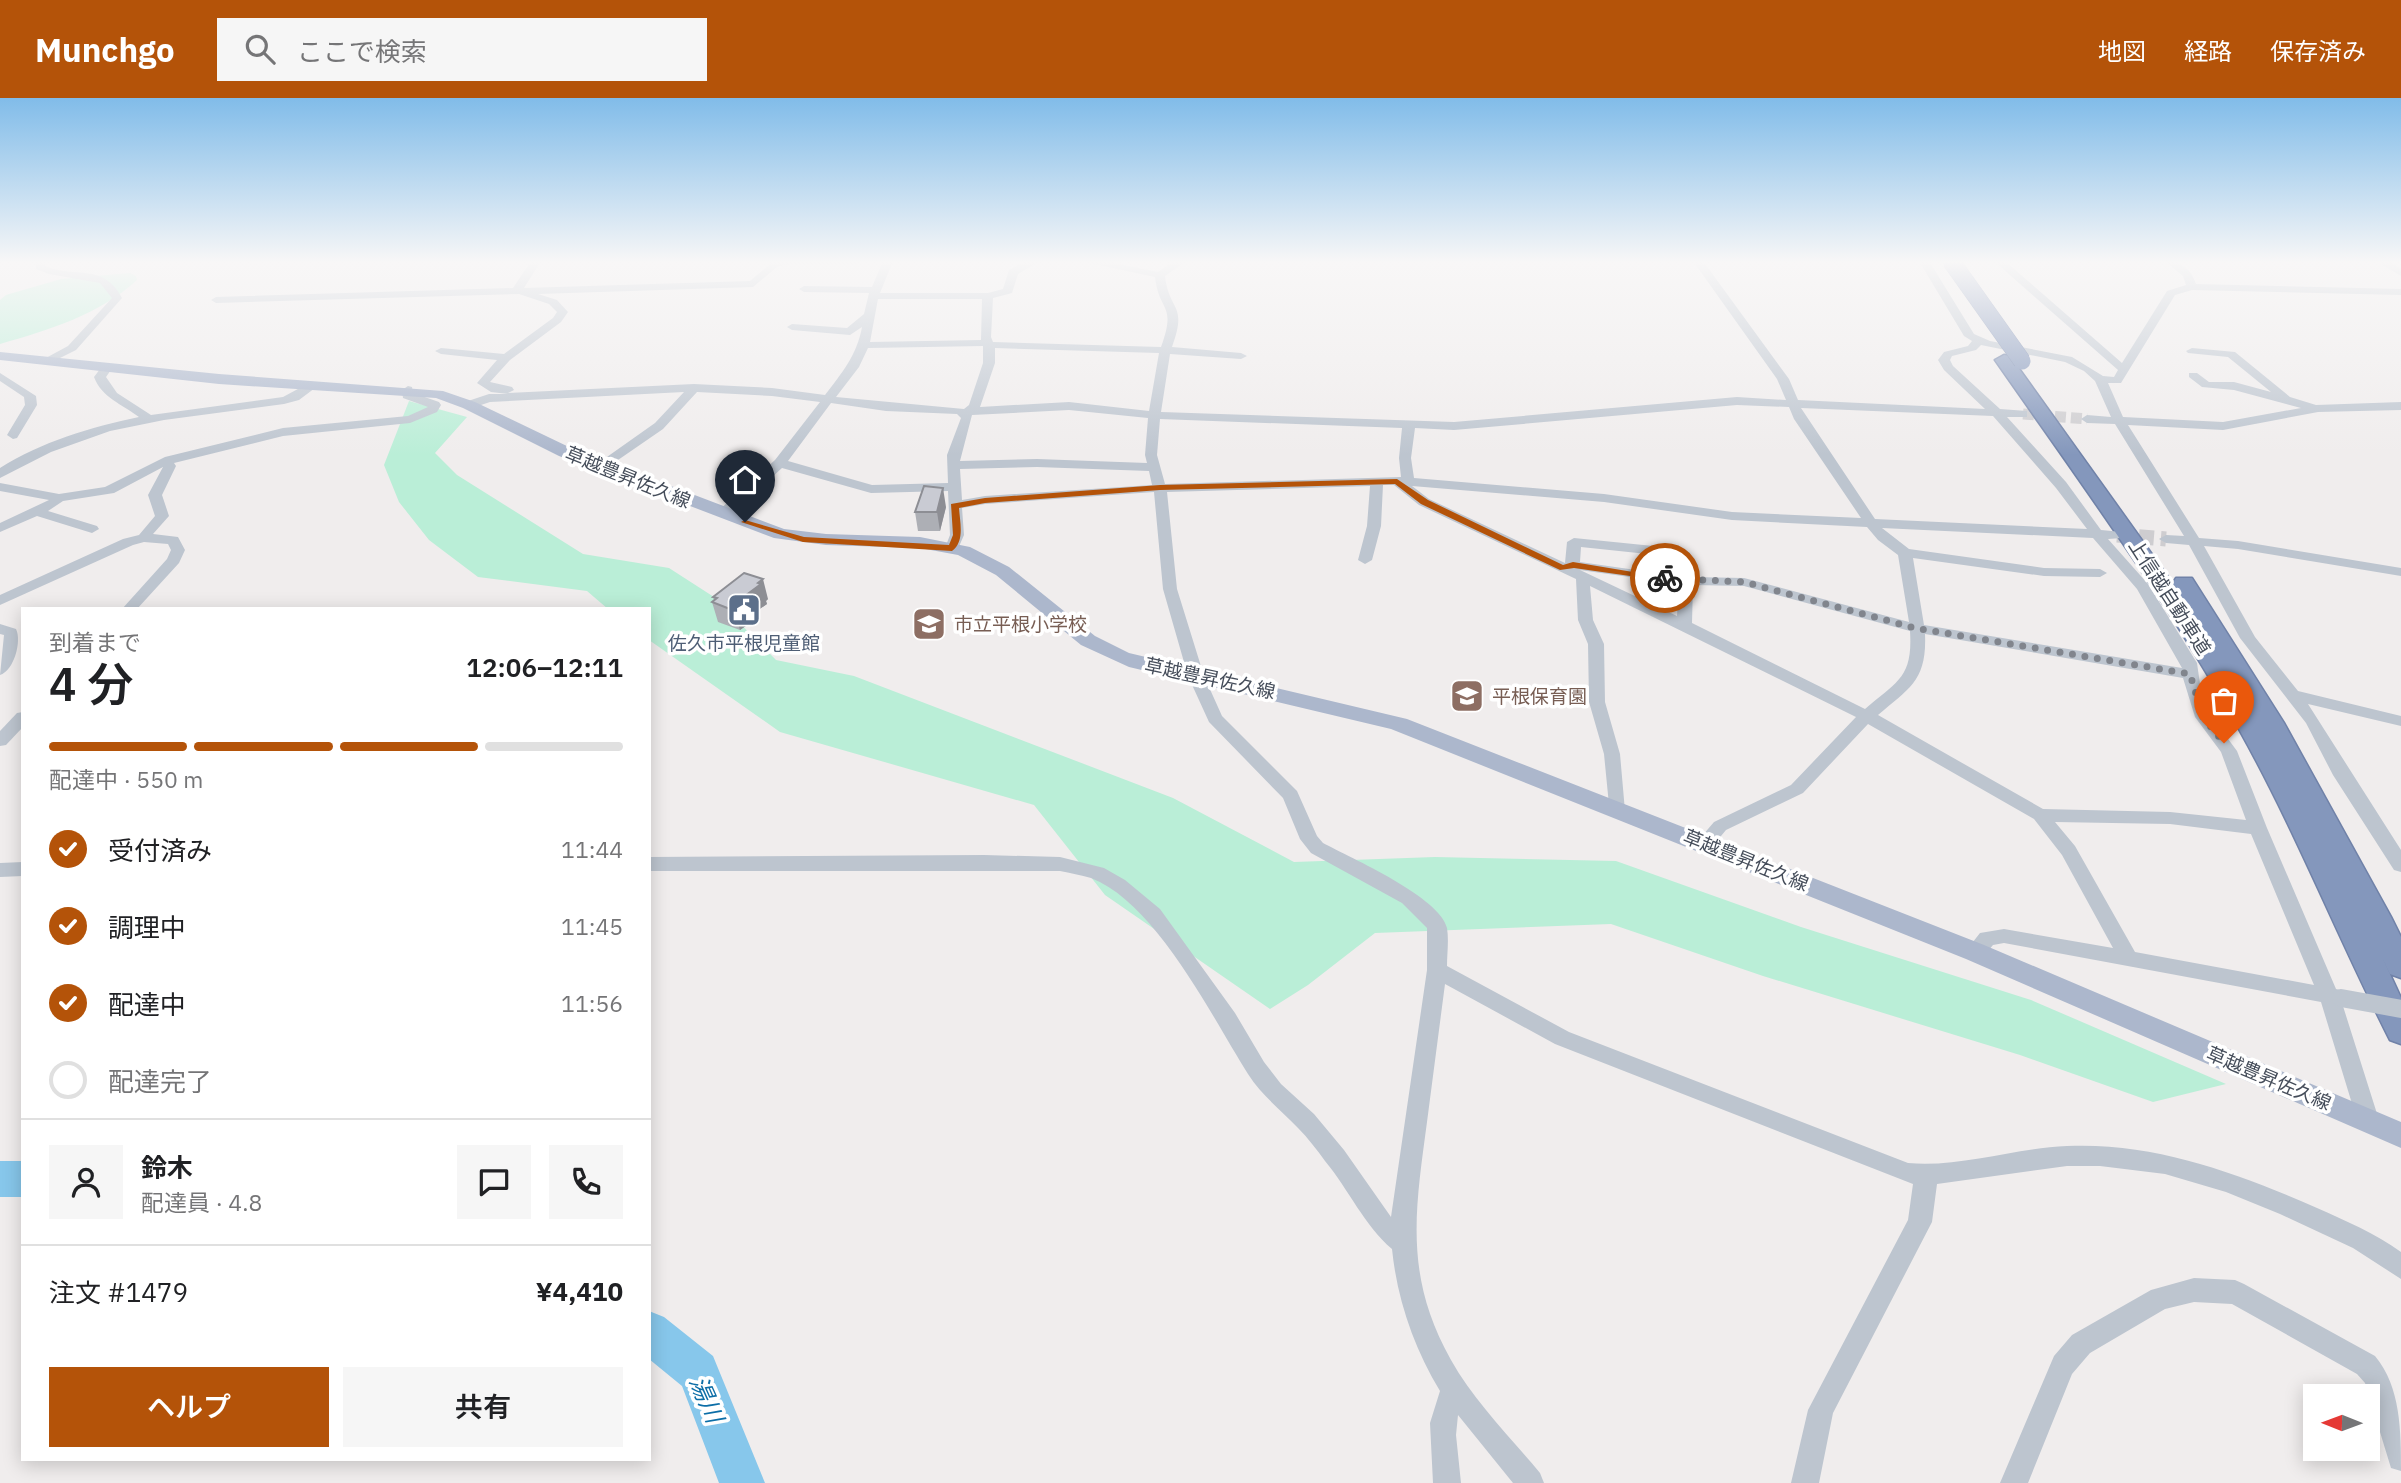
<!DOCTYPE html>
<html lang="ja">
<meta charset="utf-8">
<style>
:root{--surface:#fff;--page:#f6f6f6;--text:#202124;--muted:#757577;--line:#e0e0e0;--accent:#b45309}
body{margin:0;font-family:"IBM Plex Sans","Noto Sans JP",sans-serif;background:var(--page);color:var(--text);height:100vh;display:flex;flex-direction:column;font-size:26px;white-space:nowrap}
*{box-sizing:border-box;margin:0}
p{font-size:23px;color:var(--muted)}
.icon{flex:none;width:38px;height:38px;fill:none;stroke:currentColor;stroke-width:2;stroke-linecap:round;stroke-linejoin:round}
.map{position:relative;flex:1;overflow:hidden}
.panel{position:absolute;left:21px;top:509px;width:630px;height:854px;display:flex;flex-direction:column;background:var(--surface);border-radius:0px;box-shadow:0 4px 18px #0003}
.panel>*{flex:none}
.needle{width:46px;rotate:271deg}
.buttons{position:absolute;left:2303px;top:1286px;display:grid;gap:14px}
.buttons a{display:grid;place-items:center;width:77px;height:77px;border-radius:0px;background:var(--surface);box-shadow:0 4px 18px #0003;font-size:35px}
.pin{position:absolute;display:grid;place-items:center;width:60px;height:60px;color:#fff;margin:-72px -30px;border-radius:50% 50% 50% 0;rotate:-45deg;box-shadow:0 0 7px #0007}
.pin .icon{rotate:45deg}
.courier{position:absolute;display:grid;place-items:center;width:70px;height:70px;margin:-35px;border:5px solid #b45309;border-radius:50%;background:#fff;color:#222;box-shadow:0 2px 9px #0007}
.head em{font-style:normal;font-weight:600}
.head div{display:flex;flex-direction:column-reverse}
.head{display:flex;align-items:center;justify-content:space-between;height:119px;padding:0 28px}
h1{font-size:46px;font-weight:600;line-height:52px}
.bar{display:grid;grid-template-columns:repeat(4,1fr);gap:10px 7px;align-content:center;height:84px;padding:0 28px}
.bar i{height:9px;border-radius:5px;background:var(--line)}
.bar .on{background:var(--accent)}
.bar p{grid-column:span 4}
.line{display:flex;align-items:center;gap:18px;padding:0 28px;border-top:2px solid var(--line)}
.line div{flex:1}
.round{display:grid;place-items:center;flex:none;width:74px;height:74px;border-radius:0px;background:var(--page)}
ol{padding:0 28px;list-style:none}
li{display:flex;align-items:center;gap:21px;height:77px}
li p{margin-inline-start:auto}
li .icon{padding:7px;border-radius:50%;background:var(--accent);color:#fff;stroke-width:4}
li:last-child{color:var(--muted)}
li i{width:38px;height:38px;border:4px solid var(--line);border-radius:50%}
.action{display:flex;gap:14px;margin-top:auto;padding:14px 28px}
.action a{flex:1;height:80px;border-radius:0px;background:var(--accent);color:#fff;font-size:28px;font-weight:600;line-height:80px;text-align:center}
.action a+a{background:var(--page);color:var(--text)}
header{display:flex;align-items:center;gap:42px;box-sizing:border-box;height:98px;padding:0 35px;background:var(--accent);color:#fff}
header strong{font-size:33px}
nav{display:flex;gap:38px;margin-inline-start:auto;font-size:24px}
.search{width:490px;height:63px;background:var(--page);display:flex;align-items:center;gap:18px;box-sizing:border-box;padding:0 24px;border-radius:0px;color:var(--muted);font-size:26px}
.map>svg:first-child{display:block}
</style>
<header>
<strong>Munchgo</strong>
<div class="search"><svg class="icon" aria-label="search" viewBox="0 0 24 24"><circle cx="10" cy="10" r="6"/><path d="M15 15l6 6"/></svg>ここで検索</div>
<nav><a>地図</a><a>経路</a><a>保存済み</a></nav>
</header>
<div class="map">
<svg width="2401" height="1385" viewBox="0 0 2401 1385">
<rect width="100%" height="100%" fill="#f0eded"/>
<g fill="#baeed7">
<path d="M130,175L136,178L137,182C99,217 48,232 0,246V202L6,197L61,181Z"/>
<path d="M409,303L467,319L435,355L457,377L583,456L669,470L714,499L776,562L854,578L1173,700L1294,764L1435,759L1616,763L1801,829L2031,902L2226,986L2153,1004L2020,957L1763,878L1611,826L1375,835L1308,887L1270,911L1105,797L1034,707L780,634L649,542V511H608L587,493L478,479L429,442L399,404L384,367Z"/>
</g>
<g fill="none" stroke-linecap="round" stroke-linejoin="round">
<g fill="#87c7eb" fill-rule="evenodd">
<rect x="0" y="1063" width="23" height="36"/>
<path d="M649,1213L664,1219L713,1258L765,1385H719L682,1288L649,1261Z"/>
</g>
<path stroke="#cecdd0" stroke-width="11" stroke-dasharray="11 5" stroke-linecap="butt" d="M2023,316L2087,321"/>
<path stroke="#cecdd0" stroke-width="15" stroke-dasharray="15 7" stroke-linecap="butt" d="M2117,437L2166,441"/>
<defs>
<path id="highway" d="M2004,257L2010,258L2179,494L2173,485L2176,480H2192L2284,625L2391,819L2401,839V880L2390,876L2382,859L2401,900V946L2390,942C2338,840 2296,733 2240,633C2168,503 2080,384 1995,262Z"/>
</defs>
<use href="#highway" stroke="#7082a8" stroke-width="3"/>
<g fill="#bdc5cf" fill-rule="evenodd">
<path d="M36,163H46L45,168C76,181 103,164 122,200L76,252L48,266L44,265V261L68,248L112,200L100,185L49,176L36,171Z"/>
<path d="M531,163H541L524,190L750,183L774,163H861L856,166H787L777,169L753,189L538,196L557,202L568,214L561,224L510,262L490,284L512,289L514,292L508,295L694,286L772,290L825,297C842,275 857,257 862,229L850,237L792,232L787,229L792,226L847,230L864,216L869,195L804,194L799,191L804,188L872,189L883,163H893L880,195H988L1003,191L1009,172L1026,163H1040L1018,176L1012,195L993,200L991,239L993,244L1161,249C1177,205 1159,215 1155,179L1080,163H1103L1158,174L1174,163H1186L1165,178C1169,214 1188,205 1172,249L1241,255L1247,258L1241,261L1170,256L1161,314L1454,324L1737,299L1786,302L1777,281L1693,163H1703L1789,281L1798,302L1985,311L1944,272L1938,262L1944,254L1968,248L1972,243L1964,238L1919,163H1929L1974,236L1990,243L2072,259L2103,278L2114,279L2118,272L1994,163H2005L2122,265L2167,193L2186,187L2183,178L2165,163C2181,163 2191,171 2196,186L2401,191V197L2192,192L2175,197L2121,285H2108L2123,319L2223,324L2301,310L2234,292L2202,289L2189,279V275H2197L2209,284H2234L2271,294L2228,259L2188,255L2186,253L2192,250L2235,254L2290,299L2316,307L2401,304V312L2318,314L2223,332L2128,327L2199,440L2238,443L2401,470V478L2238,451L2204,448L2255,539L2298,593L2401,618V628L2308,606L2401,752V774L2394,772L2333,677L2306,625L2240,540L2189,447L2166,445L2159,441L2166,437L2184,438L2115,326L2087,325L2081,321L2087,317L2111,319L2095,283L2084,273L2065,264L1981,247L1976,252L1952,258L1950,262L1953,268L2000,311L2027,313V319H2007L2066,384L2101,432L2122,434V440L2108,441L2148,486L2197,565L2200,586L2211,618L2237,653L2267,730L2336,891L2343,893L2346,899L2342,905L2379,1022L2376,1029L2368,1032L2360,1029L2357,1022L2321,904L2004,845L1993,847C1985,856 1981,863 1968,859L1965,854L1980,835L2004,831L2113,850L2062,757L2034,721L1868,626L1803,695L1726,732L1711,750H1699L1696,745L1714,724L1791,687L1856,619L1590,488L1593,522L1604,546L1605,604L1620,656L1625,713L1622,717H1610L1604,656L1589,604L1588,546L1578,522L1576,481L1419,407L1394,387H1383L1381,428L1372,462L1365,466L1358,462L1367,428L1370,388L1167,394L1177,491L1204,578L1222,618L1297,693L1317,738L1323,745C1351,760 1440,799 1447,830C1449,842 1447,856 1447,868L1569,934L1908,1065C1958,1070 2016,1050 2067,1048C2155,1044 2237,1075 2317,1110C2346,1123 2375,1135 2401,1154V1181L2353,1150L2280,1116L2226,1094L2165,1076L2100,1068H2067L1937,1086L1932,1124L1833,1315L1819,1385H1791L1808,1312L1908,1122L1913,1086L1555,946L1445,886C1439,932 1433,978 1427,1024C1415,1114 1404,1178 1451,1262C1474,1303 1510,1339 1540,1375L1544,1385H1513L1458,1317L1456,1337L1461,1385H1433L1430,1325L1440,1293C1414,1250 1397,1201 1392,1151C1364,1127 1349,1092 1325,1063C1317,1052 1308,1040 1298,1030C1281,1012 1262,998 1248,976C1212,919 1156,805 1091,780C1081,777 1070,775 1060,773H649V759L984,757L1060,759L1104,770L1125,782L1160,811L1235,915L1264,964L1281,986L1314,1016L1344,1052L1391,1119L1427,872V830L1402,805L1311,755L1300,741L1283,700L1209,624L1188,578L1163,491L1154,394L985,406L962,410L964,437L957,453L952,454L945,450L950,437L948,393L871,395L782,370L728,419L723,420L716,416L718,413L775,362L820,304L772,298L697,294L663,331L602,373L596,369L597,366L655,325L684,294L490,304L469,311L463,307L465,304L489,296H508L491,294L477,285L497,262L441,256L435,253L441,250L504,256L553,220L557,214L549,206L519,196L216,205L211,202L216,199L513,190ZM878,201H982L981,242L870,244ZM983,248V265L969,307L964,311L836,299L859,269L868,250ZM995,250L1159,255L1149,313L1069,304L980,309L995,265ZM831,305L886,313L957,316L961,320L947,357L948,385L872,387L788,363ZM1737,307L1789,309L1794,321L1861,420L1732,414L1604,396L1414,380L1411,360L1415,330L1454,332ZM1801,310L1993,318L2056,390L2087,431L1875,421ZM1069,312L1148,320L1145,357L1147,365L1037,361L960,363L972,317ZM1160,321L1402,330L1399,360L1401,379L1165,386L1157,357ZM1037,369L1149,373L1152,387L985,398L962,402L960,371ZM1412,388L1604,404L1732,422L1867,429L1878,442L1898,457L1909,524L1744,480L1693,479L1690,455L1683,451L1574,440L1567,444L1565,465L1429,401ZM1882,430L2093,440L2137,491L2182,570L1924,527L1913,460L2044,478L2100,479L2107,475L2100,471L2044,470L1909,451ZM1581,449L1676,459L1678,478L1580,464ZM1580,472L1679,486L1677,518ZM1693,487L1744,488L1910,533C1913,580 1897,583 1865,611L1692,525ZM1925,536L2183,580L2195,619L2221,654L2246,722L2170,714L2043,711L1878,617C1910,590 1927,582 1925,536ZM2055,724L2170,726L2251,736L2314,887L2135,854L2075,748Z"/>
<path d="M2376,163H2389L2401,171V178Z"/>
<path d="M103,267L113,269L106,279L117,295L151,317L283,299L309,285L319,287L299,302L284,306L164,322L110,333L51,354L0,380V370C41,344 91,329 139,319C122,306 102,300 94,279Z"/>
<path d="M0,275L36,298L37,307L17,340L13,341L7,337L25,307L24,299L0,283Z"/>
<path d="M408,288L412,289L413,295L439,304L441,307L437,314L410,325L283,338L174,365L176,368L162,397L169,418L153,436L178,439L185,452L179,465L137,511H122L167,461L171,452L168,446L144,444L133,447L0,507V497L123,441L139,437L155,418L148,397L163,369L114,395L63,403L48,413L97,428L99,431L92,435L37,418L0,434V425L49,402L0,393V385L59,396L105,389L165,359L283,330L408,318L428,309L403,300L402,292Z"/>
<path d="M0,526L16,531C22,543 14,573 0,577L4,537L0,536Z"/>
<path d="M23,614V629L6,647L0,648V633L17,615Z"/>
<path d="M23,764V778L0,779V765Z"/>
<path d="M2194,1180L2235,1182L2244,1186L2375,1258C2401,1289 2401,1334 2401,1373L2391,1370L2365,1285L2357,1276L2232,1206L2194,1204L2165,1211L2090,1255L2072,1276L2028,1385H2000L2054,1258L2072,1237L2151,1192Z"/>
</g>
<path fill="#acb7cc" fill-rule="evenodd" d="M0,254L219,276L443,293L475,304L571,350L784,431L826,436L920,439L970,449L1009,469L1095,538L1129,555L1407,621L1984,847L2401,1024V1050L1966,861L1391,631L1129,569L1081,547L996,477L958,457L920,450L826,447L774,440L559,358L463,310L436,300L219,286L0,262Z"/>
<use href="#highway" fill="#8497bc" fill-rule="evenodd"/>
<defs>
<path id="highway-bridge" d="M1951,163L2022,263"/>
</defs>
<use href="#highway-bridge" stroke="#7082a8" stroke-width="18" stroke-linecap="butt"/>
<path stroke="#bdc5cf" stroke-width="18" d="M2341,900L2401,911"/>
<use href="#highway-bridge" stroke="#8497bc" stroke-width="17"/>
</g>
<g fill="#adafb5">
<path d="M946,409L940,433H918L915,414Z"/>
<path d="M713,499L768,501L766,503L767,506L751,517L753,523L740,532L718,524L712,504L714,502Z"/>
</g>
<g fill="#8d8e94">
<path d="M943,390L946,409L940,433L937,414Z"/>
<path d="M763,481L768,501L766,503L767,506L751,517L753,523L740,532L735,513L741,501Z"/>
</g>
<g fill="#c9cbd3" stroke="#8d8e94" stroke-width="2">
<path d="M924,388L943,390L937,414H915Z"/>
<path d="M744,475L763,481L758,485L761,486L741,501L747,503L735,513L712,504L717,500L713,499Z"/>
</g>
<linearGradient id="sky" x2="0" y2="1"><stop stop-color="#81bce9"/><stop offset="0.46" stop-color="#f8f7f7"/><stop offset="1" stop-color="#f8f7f7" stop-opacity="0"/></linearGradient>
<rect width="2401" height="357" fill="url(#sky)"/>
<path fill="#b45309" d="M1397,381L1428,402L1563,467L1573,464L1669,480L1665,483L1574,470L1560,472L1421,406L1395,386L1160,392L985,405L959,410C960,425 965,443 952,453L803,444L741,424L745,422L804,439L949,447L953,437L951,406L985,400L1160,387Z"/>
<g fill="none" stroke-linecap="round" stroke-linejoin="round">
<path stroke="#81858d" stroke-width="7" stroke-dasharray="0 12.6" d="M1665,480L1744,484L1915,530L2190,576L2203,619L2224,645"/>
</g>
<defs>
<symbol id="civic-square" viewBox="-11 -11 22 22"><rect x="-9" y="-9" width="18" height="18" rx="4" fill="#5c6f8a" stroke="#fff"/><path d="M-.6-6.5H3V-4.5H.6V-3L4-1V1h2V6H-6V1h2V-1L-.6-3ZM-1.2 2.5V6h2.4V2.5Z" fill="#fff"/></symbol>
<symbol id="school-square" viewBox="-11 -11 22 22"><rect x="-9" y="-9" width="18" height="18" rx="4" fill="#8d6e63" stroke="#fff"/><path d="M0-5L7-2L0 1L-7-2ZM-4 1L0 2.5L4 1V4Q0 6-4 4Z" fill="#fff"/></symbol>
</defs>
<g fill-rule="evenodd">
<use href="#civic-square" x="725" y="493" width="38" height="38"/>
<use href="#school-square" x="910" y="507" width="38" height="38"/>
<use href="#school-square" x="1448" y="579" width="38" height="38"/>
</g>
<g text-anchor="middle" dominant-baseline="central" stroke-width="7" stroke-linejoin="round" paint-order="stroke">
<g font-size="19" fill="#454d5a" stroke="#fff">
<text transform="translate(628 379) rotate(22)">草越豊昇佐久線</text>
<text transform="translate(2170 499) rotate(57)">上信越自動車道</text>
<text transform="translate(1210 580) rotate(12)">草越豊昇佐久線</text>
<text transform="translate(1746 762) rotate(22)">草越豊昇佐久線</text>
<text transform="translate(2269 980) rotate(23)">草越豊昇佐久線</text>
</g>
<g font-size="19" fill="#785e54" stroke="#fff" text-anchor="start">
<text x="954" y="526">市立平根小学校</text>
<text x="1492" y="598">平根保育園</text>
</g>
<g font-size="19" fill="#4e5e75" stroke="#fff">
<text x="744" y="545">佐久市平根児童館</text>
</g>
<g font-size="24" font-style="italic" fill="#0c6ea7" stroke="#fff">
<text transform="translate(707 1301) rotate(66)">湯川</text>
</g>
</g>
</svg>
<div class="buttons">
<a><svg class="needle" viewBox="-14 -14 28 28"><path d="M0-13l5 13h-10z" fill="#e53935"/><path d="M0 13l5-13h-10z" fill="#757577"/></svg></a>
</div>
<div class="pin" style="left:2224px;top:645px;background:#ea580c"><svg class="icon" aria-label="bag" viewBox="0 0 24 24"><path d="M5 8h14l-1 12H6zM9 8a3 3 0 0 1 6 0"/></svg></div>
<div class="pin" style="left:745px;top:424px;background:#1f2937"><svg class="icon" aria-label="home" viewBox="0 0 24 24"><path d="M3 11l9-7 9 7M6 9v11h12V9"/></svg></div>
<div class="courier" style="left:1665px;top:480px"><svg class="icon" aria-label="bike" viewBox="0 0 24 24"><circle cx="6" cy="16" r="4"/><circle cx="18" cy="16" r="4"/><path d="M6 16l4-8h5l3 8M10 8l3 8H6M13 5h3"/></svg></div>
<section class="panel">
<div class="head"><div><h1>4 分</h1><p>到着まで</p></div><em>12:06–12:11</em></div>
<div class="bar"><i class="on"></i><i class="on"></i><i class="on"></i><i></i><p>配達中 · 550 m</p></div>
<ol>
<li><svg class="icon" aria-label="check" viewBox="0 0 24 24"><path d="M5 12l5 5 9-10"/></svg>受付済み<p>11:44</p></li>
<li><svg class="icon" aria-label="check" viewBox="0 0 24 24"><path d="M5 12l5 5 9-10"/></svg>調理中<p>11:45</p></li>
<li><svg class="icon" aria-label="check" viewBox="0 0 24 24"><path d="M5 12l5 5 9-10"/></svg>配達中<p>11:56</p></li>
<li><i></i>配達完了</li>
</ol>
<div class="line" style="height:126px"><a class="round"><svg class="icon" aria-label="person" viewBox="0 0 24 24"><circle cx="12" cy="8" r="4"/><path d="M4 21q1-7 8-7t8 7"/></svg></a><div><b>鈴木</b><p>配達員 · 4.8</p></div><a class="round"><svg class="icon" aria-label="chat" viewBox="0 0 24 24"><path d="M4 5h16v11H9l-5 4z"/></svg></a><a class="round"><svg class="icon" aria-label="phone" viewBox="0 0 24 24"><path d="M5 4h4l2 5-3 2q2 4 5 5l2-3 5 2v4C11 20 4 13 5 4z"/></svg></a></div>
<div class="line" style="height:91px"><div>注文 #1479</div><b>¥4,410</b></div>
<div class="action"><a>ヘルプ</a><a>共有</a></div>
</section>
</div>
